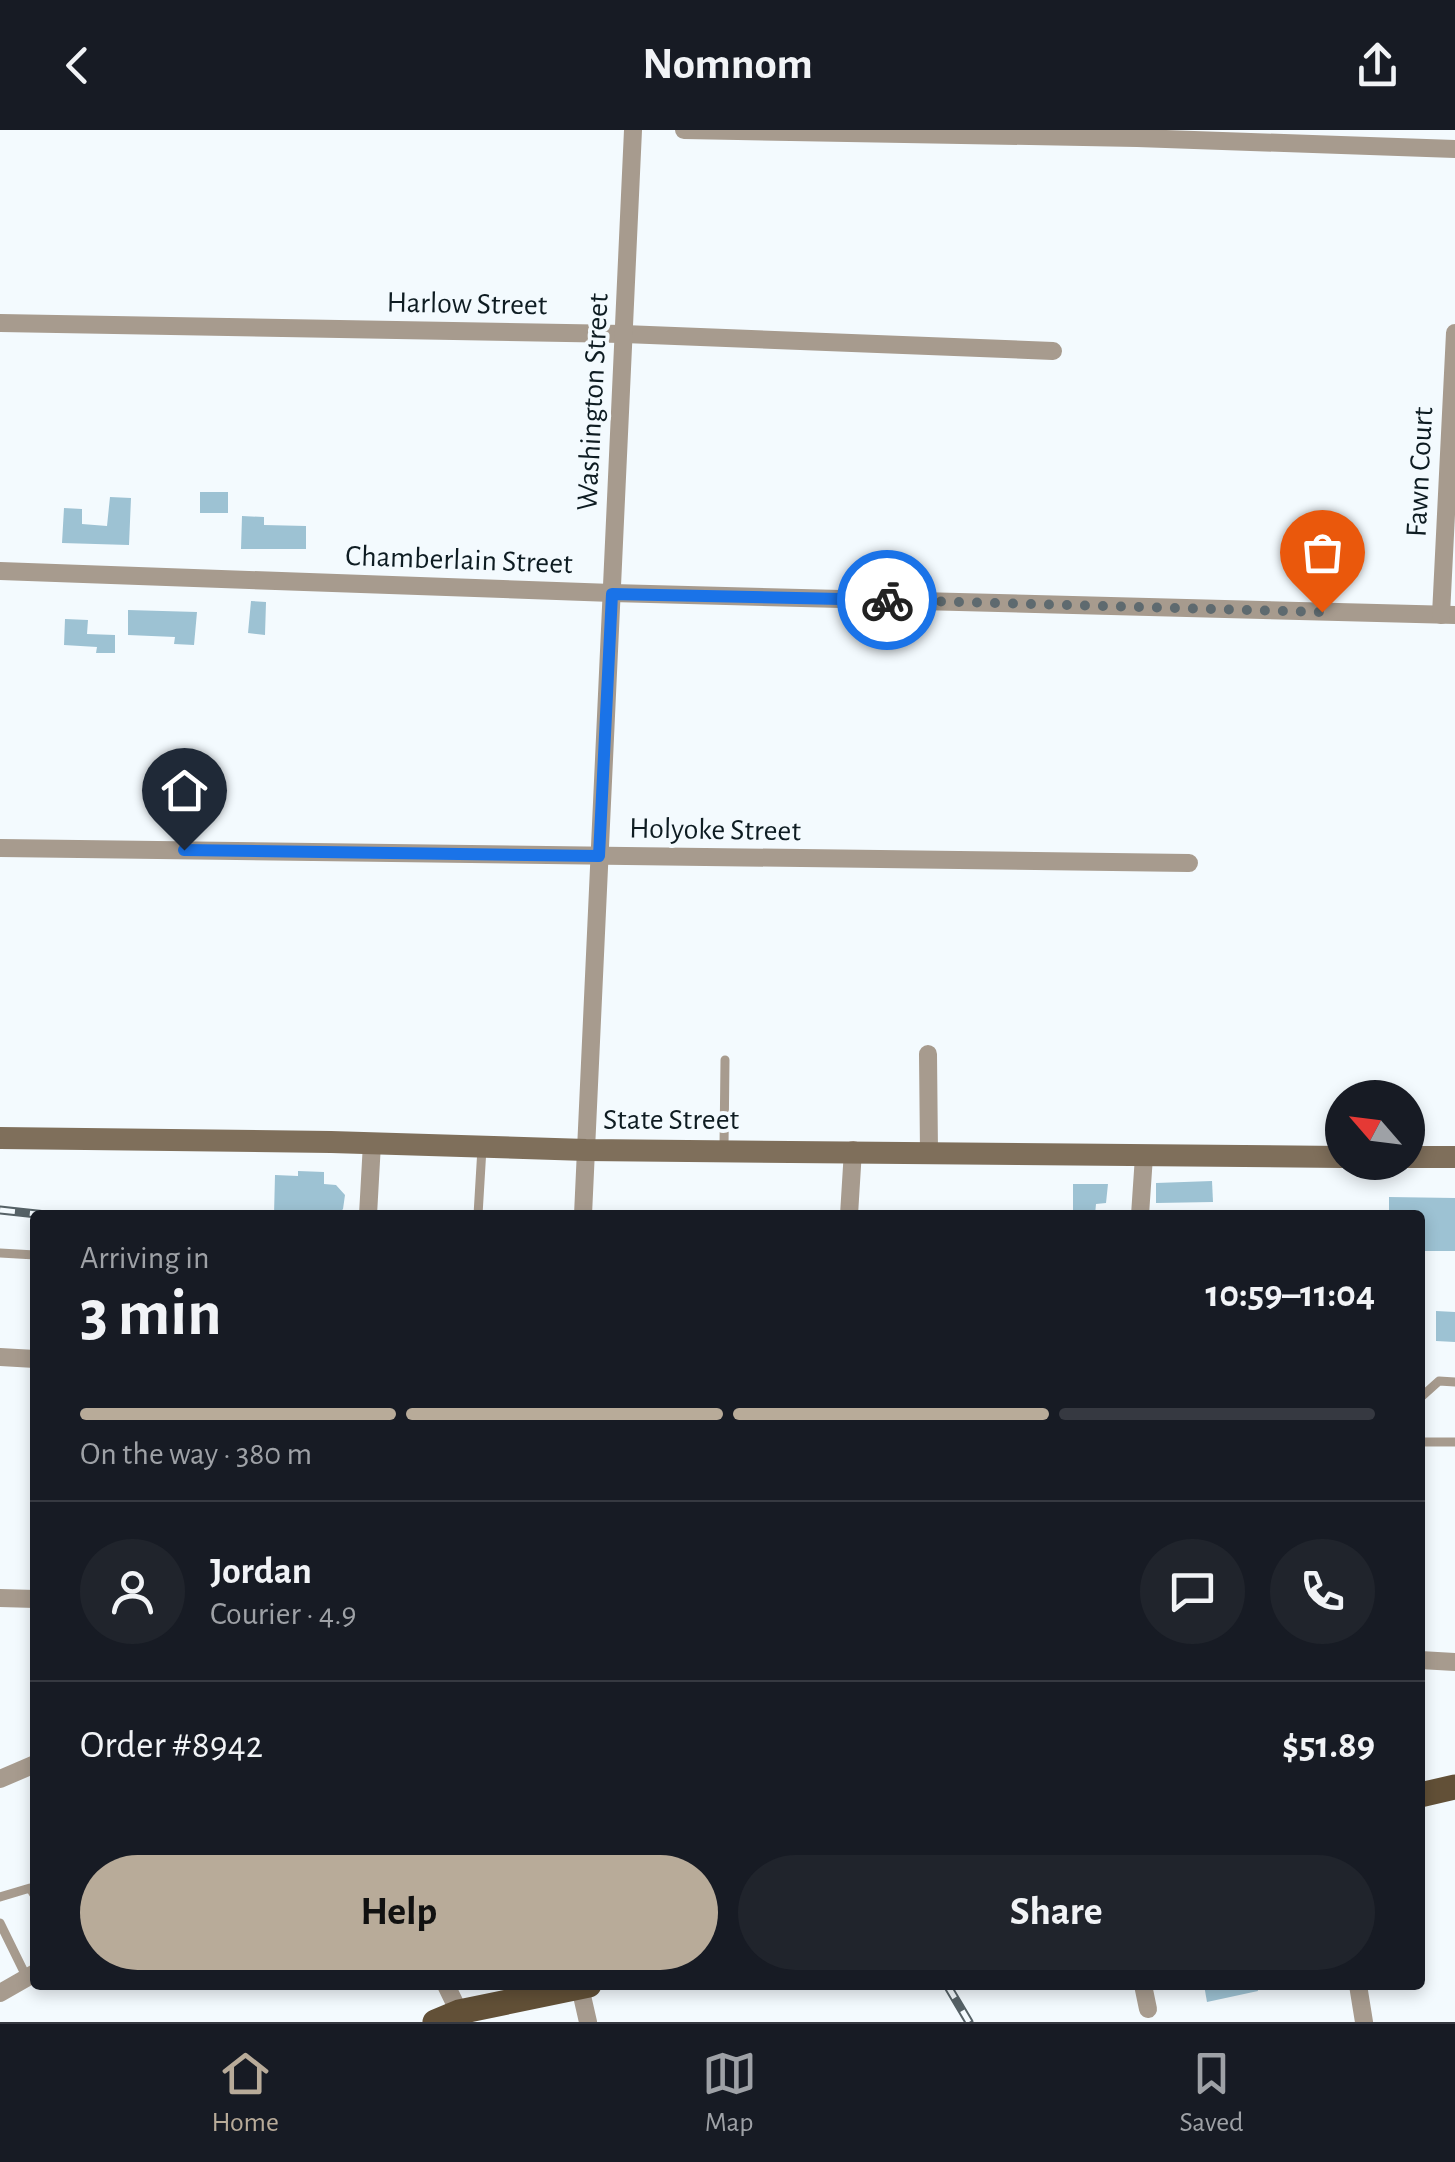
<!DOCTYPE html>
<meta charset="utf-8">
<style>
:root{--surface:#171b24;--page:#20242c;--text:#f1f3f6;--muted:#9ea1a6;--line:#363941;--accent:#b8ab99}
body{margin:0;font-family:"Alegreya Sans",sans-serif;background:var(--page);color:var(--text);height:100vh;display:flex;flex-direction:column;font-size:38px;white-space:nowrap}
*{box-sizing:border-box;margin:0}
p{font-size:32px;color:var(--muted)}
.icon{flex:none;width:55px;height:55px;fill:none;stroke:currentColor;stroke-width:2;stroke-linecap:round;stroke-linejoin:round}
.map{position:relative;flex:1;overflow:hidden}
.drawer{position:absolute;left:30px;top:1080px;width:1395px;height:780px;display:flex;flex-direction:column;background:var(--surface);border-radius:10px;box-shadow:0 5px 15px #0003}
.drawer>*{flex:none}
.needle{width:65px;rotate:298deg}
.fabs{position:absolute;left:1325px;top:950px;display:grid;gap:20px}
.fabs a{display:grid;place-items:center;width:100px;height:100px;border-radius:50%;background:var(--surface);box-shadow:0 5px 15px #0003;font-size:50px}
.pin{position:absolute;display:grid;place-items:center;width:85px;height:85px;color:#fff;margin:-102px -42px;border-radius:50% 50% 50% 0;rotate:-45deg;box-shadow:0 0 10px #0007}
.pin .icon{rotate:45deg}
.courier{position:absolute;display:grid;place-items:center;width:100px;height:100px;margin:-50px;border:8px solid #1a73e8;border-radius:50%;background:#fff;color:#222;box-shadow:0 2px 12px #0007}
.head em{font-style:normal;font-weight:700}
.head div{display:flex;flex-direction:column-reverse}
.head{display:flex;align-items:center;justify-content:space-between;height:170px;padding:0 50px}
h1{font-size:65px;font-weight:700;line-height:75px}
.bar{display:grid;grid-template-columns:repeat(4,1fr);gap:15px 10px;align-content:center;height:120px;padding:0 50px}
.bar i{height:12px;border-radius:8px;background:var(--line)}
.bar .selected{background:var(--accent)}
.bar p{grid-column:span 4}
.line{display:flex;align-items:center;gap:25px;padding:0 50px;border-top:2px solid var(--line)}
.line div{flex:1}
.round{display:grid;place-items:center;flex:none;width:105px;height:105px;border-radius:52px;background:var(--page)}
.action{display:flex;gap:20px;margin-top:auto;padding:20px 50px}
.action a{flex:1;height:115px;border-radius:60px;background:var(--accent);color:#111;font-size:40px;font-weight:700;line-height:115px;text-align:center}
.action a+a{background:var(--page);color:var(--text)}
header{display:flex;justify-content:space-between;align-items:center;height:130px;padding:0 50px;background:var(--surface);font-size:45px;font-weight:700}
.menu{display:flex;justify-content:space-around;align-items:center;height:140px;border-top:2px solid var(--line);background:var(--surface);font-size:28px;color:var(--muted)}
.menu a{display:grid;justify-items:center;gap:5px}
.menu .selected{color:var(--accent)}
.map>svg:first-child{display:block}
</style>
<header><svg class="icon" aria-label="back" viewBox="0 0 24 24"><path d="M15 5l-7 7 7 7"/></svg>Nomnom<svg class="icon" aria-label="share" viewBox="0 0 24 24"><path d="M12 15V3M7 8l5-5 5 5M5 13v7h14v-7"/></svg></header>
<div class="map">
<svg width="1455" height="1892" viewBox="0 0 1455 1892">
<rect width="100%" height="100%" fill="#f3fafe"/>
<g fill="#9dc2d3">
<rect x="200" y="362" width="28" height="21"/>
<path d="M110,367L131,368L129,415L62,413L64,378L82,379V394L107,396Z"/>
<path d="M242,386L264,387V395L306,396V419H241Z"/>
<path d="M251,471L266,472L265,505L248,503Z"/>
<path d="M128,480L197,482L194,515L174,514L175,507L128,505Z"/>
<path d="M65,489L88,490L87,504L115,505V523H96L97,517L64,515Z"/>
<path d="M298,1041L324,1042V1054L336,1055L345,1065L343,1079L338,1085H274L275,1045L298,1046Z"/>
<path d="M1212,1051L1213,1072L1156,1073V1053Z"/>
<path d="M1073,1054H1108L1106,1073L1096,1074L1095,1085H1073Z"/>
<path d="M1389,1067L1455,1068V1121H1420V1085H1389Z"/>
<path d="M1436,1181L1455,1182V1212L1436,1211Z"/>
<path d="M1204,1855H1257L1258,1861L1207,1872Z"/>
</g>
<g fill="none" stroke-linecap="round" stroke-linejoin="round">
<g stroke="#a79b8e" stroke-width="9">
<path d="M724,1017L725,930"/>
<path d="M478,1085L482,1018"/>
<path d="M0,1123L35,1125"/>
<path d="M1420,1268L1439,1251L1455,1252"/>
<path d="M1420,1312H1455"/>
<path d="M0,1767L30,1758L35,1766"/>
<path d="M0,1793L27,1848"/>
</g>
<g stroke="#a79b8e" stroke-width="18">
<path d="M684,0L1137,8L1455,19"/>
<path d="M0,193L624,204L1053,221"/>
<path d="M0,441L612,463L1455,485"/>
<path d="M1441,485L1455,203"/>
<path d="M0,718L1189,733"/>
<path d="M928,924L929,1022"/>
<path d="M368,1085L372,1013"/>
<path d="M583,1085L633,0"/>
<path d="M849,1085L853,1020"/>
<path d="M1140,1085L1144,1026"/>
<path d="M0,1227L35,1229"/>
<path d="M0,1468L35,1469"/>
<path d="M1420,1530L1455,1532"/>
<path d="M0,1649L35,1634"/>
<path d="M446,1855L459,1882"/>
<path d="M1143,1855L1148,1879"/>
<path d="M1358,1855L1364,1892"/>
<path d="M580,1857L588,1892"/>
<path d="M0,1863L35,1843"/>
</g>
<g stroke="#7f6f5b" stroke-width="22">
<path d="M0,1008L331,1012L586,1020L1342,1027"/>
<path d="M1408,1027H1455"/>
</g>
<g stroke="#625037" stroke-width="25">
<path d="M1420,1665L1455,1657"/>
<path d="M435,1892L459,1882L589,1855"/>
</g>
<defs>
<g id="rail">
<path d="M0,1080L46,1085"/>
<path d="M947,1855L969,1892"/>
</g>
</defs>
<use href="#rail" stroke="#566267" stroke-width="9"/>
<use href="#rail" stroke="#f3fafe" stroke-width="5" stroke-dasharray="15" stroke-linecap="butt"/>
</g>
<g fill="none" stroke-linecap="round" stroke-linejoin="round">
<path stroke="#5e6a6f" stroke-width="10" stroke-dasharray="0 18" d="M887,470L1322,482"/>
<path stroke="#1a73e8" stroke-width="12" d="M184,720L599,726L612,464L887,470"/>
</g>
<g text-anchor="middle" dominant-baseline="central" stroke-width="8" stroke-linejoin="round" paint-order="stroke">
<g font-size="30" fill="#0e1c22" stroke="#f3fafe">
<text transform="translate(467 174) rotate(1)">Harlow Street</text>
<text transform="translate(593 272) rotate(-87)">Washington Street</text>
<text transform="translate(1420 342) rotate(-87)">Fawn Court</text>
<text transform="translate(459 430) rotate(2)">Chamberlain Street</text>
<text transform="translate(715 700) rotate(1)">Holyoke Street</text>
<text x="671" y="990">State Street</text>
</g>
</g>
</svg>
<div class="fabs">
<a><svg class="needle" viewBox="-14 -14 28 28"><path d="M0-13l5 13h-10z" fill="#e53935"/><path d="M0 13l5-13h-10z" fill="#9ea1a6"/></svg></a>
</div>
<div class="pin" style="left:1322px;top:482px;background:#ea580c"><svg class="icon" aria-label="bag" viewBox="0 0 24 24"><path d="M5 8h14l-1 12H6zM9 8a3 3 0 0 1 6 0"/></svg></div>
<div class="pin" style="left:184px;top:720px;background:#1f2937"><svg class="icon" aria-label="home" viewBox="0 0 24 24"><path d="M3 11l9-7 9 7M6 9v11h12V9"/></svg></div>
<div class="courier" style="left:887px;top:470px"><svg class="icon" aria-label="bike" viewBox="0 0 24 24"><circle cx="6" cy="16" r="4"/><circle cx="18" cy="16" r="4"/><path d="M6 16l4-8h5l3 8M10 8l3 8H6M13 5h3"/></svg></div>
<section class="drawer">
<div class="head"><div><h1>3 min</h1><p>Arriving in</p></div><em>10:59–11:04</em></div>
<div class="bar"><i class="selected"></i><i class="selected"></i><i class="selected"></i><i></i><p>On the way · 380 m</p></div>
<div class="line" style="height:180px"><a class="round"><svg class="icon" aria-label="person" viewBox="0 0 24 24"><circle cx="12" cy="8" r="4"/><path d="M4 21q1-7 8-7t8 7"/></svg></a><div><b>Jordan</b><p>Courier · 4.9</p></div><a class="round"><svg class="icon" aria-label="chat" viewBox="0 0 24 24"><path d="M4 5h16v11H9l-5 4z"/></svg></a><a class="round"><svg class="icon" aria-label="phone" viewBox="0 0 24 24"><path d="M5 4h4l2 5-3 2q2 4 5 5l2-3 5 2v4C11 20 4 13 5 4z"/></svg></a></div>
<div class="line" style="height:130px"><div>Order #8942</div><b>$51.89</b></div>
<div class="action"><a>Help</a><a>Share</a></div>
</section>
</div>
<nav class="menu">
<a class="selected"><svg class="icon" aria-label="home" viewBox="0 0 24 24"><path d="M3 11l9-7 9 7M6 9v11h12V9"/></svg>Home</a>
<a><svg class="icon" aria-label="map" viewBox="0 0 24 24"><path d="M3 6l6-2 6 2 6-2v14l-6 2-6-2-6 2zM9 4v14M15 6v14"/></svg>Map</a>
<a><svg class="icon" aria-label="saved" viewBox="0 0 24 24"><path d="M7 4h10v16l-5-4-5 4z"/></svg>Saved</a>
</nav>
